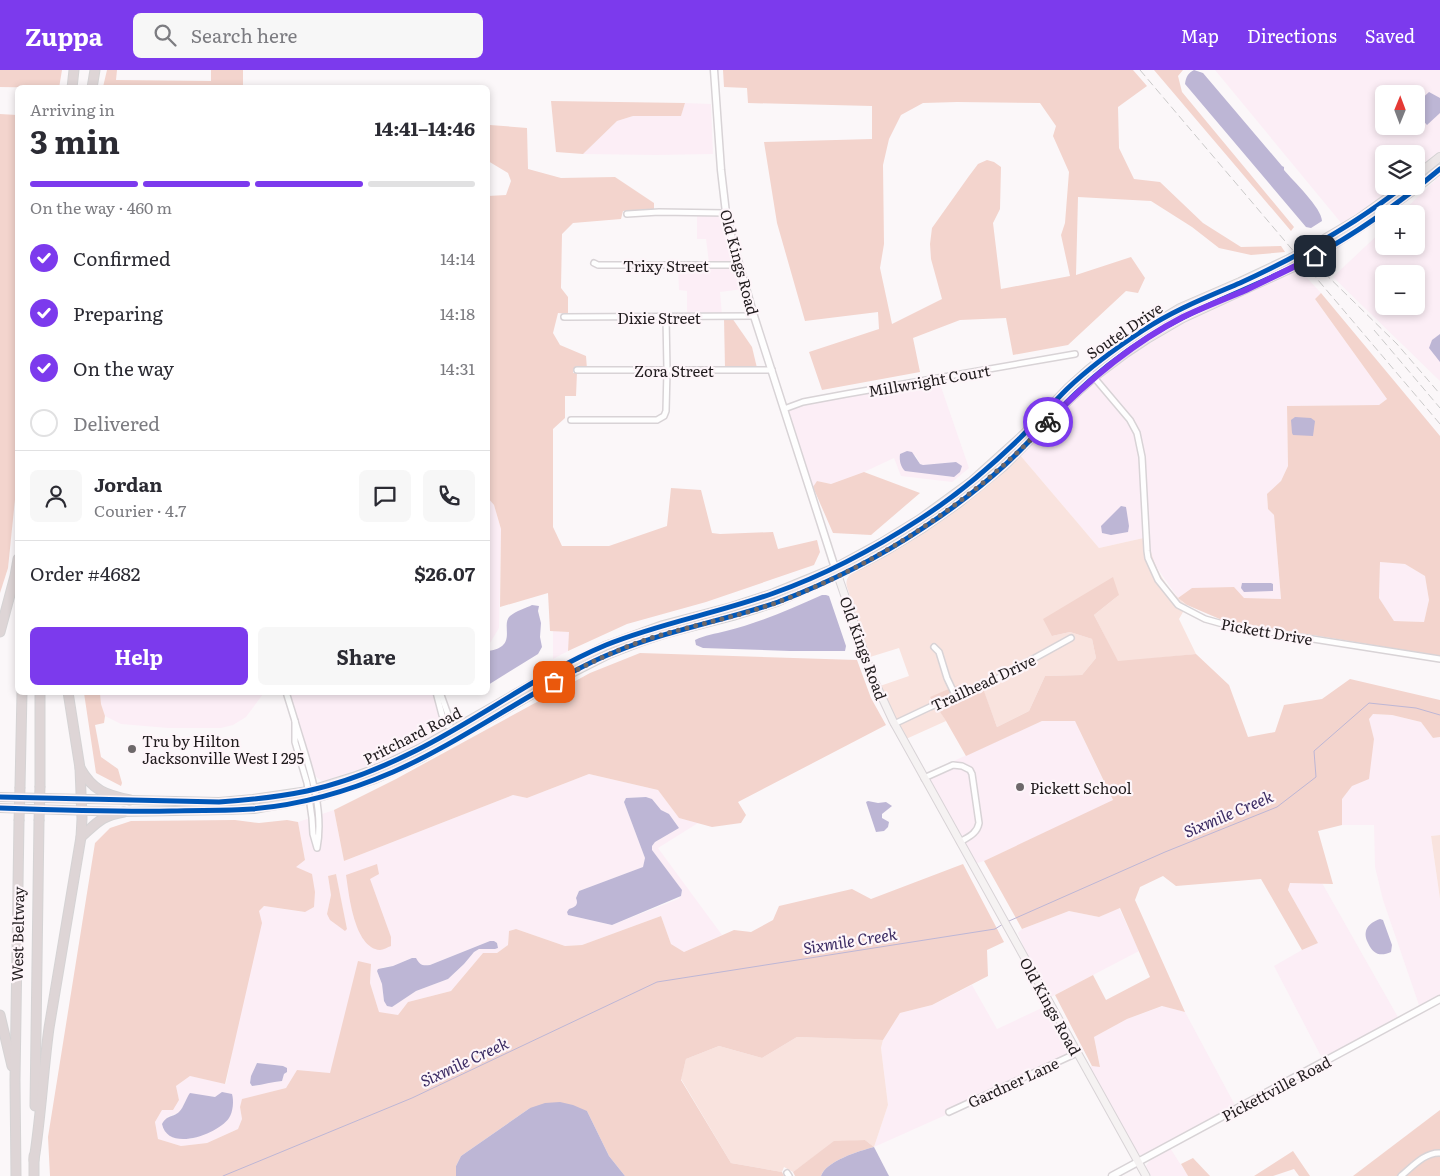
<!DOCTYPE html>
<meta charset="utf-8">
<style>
:root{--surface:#fff;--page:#f7f7f7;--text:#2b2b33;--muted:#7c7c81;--line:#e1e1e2;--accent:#7c3aed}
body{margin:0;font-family:Literata,serif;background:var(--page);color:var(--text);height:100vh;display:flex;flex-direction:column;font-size:19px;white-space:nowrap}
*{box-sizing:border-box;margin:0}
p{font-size:16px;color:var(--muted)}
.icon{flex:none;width:28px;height:28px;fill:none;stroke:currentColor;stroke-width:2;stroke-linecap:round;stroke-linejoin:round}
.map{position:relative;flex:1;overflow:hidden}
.side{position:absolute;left:15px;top:15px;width:475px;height:610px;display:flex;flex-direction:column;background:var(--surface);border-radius:8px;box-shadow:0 2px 8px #0003}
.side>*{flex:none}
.needle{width:32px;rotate:1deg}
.controls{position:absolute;left:1375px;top:15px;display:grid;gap:10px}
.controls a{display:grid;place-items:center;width:50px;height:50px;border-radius:8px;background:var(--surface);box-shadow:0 2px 8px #0003;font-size:25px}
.pin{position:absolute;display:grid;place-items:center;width:42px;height:42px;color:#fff;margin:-21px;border-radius:10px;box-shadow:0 2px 8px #0006}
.courier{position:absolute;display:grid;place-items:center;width:50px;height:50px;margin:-25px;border:4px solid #7c3aed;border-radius:50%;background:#fff;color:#222;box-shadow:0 1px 6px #0007}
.summary em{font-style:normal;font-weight:700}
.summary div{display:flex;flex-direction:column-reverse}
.summary{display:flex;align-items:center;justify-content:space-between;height:85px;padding:0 15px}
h1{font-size:32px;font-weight:700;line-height:38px}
.bar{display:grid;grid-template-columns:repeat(4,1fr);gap:8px 5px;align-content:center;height:60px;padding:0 15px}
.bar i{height:6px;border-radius:4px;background:var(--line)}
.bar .active{background:var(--accent)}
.bar p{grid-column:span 4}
.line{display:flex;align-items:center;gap:12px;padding:0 15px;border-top:1px solid var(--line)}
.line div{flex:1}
.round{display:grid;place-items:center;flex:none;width:52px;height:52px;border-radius:8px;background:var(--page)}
ol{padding:0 15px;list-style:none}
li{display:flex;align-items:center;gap:15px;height:55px}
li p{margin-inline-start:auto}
li .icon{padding:5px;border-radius:50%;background:var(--accent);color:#fff;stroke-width:4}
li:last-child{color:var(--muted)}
li i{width:28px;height:28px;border:2px solid var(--line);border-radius:50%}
.cta{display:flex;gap:10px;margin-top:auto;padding:10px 15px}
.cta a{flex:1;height:58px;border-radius:8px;background:var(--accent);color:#fff;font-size:20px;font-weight:700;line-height:58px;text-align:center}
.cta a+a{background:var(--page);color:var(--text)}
header{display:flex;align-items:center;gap:30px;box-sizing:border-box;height:70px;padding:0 25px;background:var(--accent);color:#fff}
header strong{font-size:24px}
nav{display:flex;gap:28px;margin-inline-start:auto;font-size:18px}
.search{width:350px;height:45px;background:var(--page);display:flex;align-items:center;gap:12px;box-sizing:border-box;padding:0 18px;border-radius:8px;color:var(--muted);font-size:19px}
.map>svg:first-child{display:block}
</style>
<header>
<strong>Zuppa</strong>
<div class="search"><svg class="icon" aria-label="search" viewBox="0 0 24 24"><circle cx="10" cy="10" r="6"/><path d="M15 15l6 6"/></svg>Search here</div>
<nav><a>Map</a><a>Directions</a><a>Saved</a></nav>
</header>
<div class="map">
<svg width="1440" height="1106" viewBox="0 0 1440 1106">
<rect width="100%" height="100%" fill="#fbf7f9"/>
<g fill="#fceef6" fill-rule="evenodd">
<path d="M1215,0H1440V82L1416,101V84H1384V116H1398L1366,139L1342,154ZM1384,24H1416V56H1384Z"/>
<path d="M685,33L711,34L713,84L656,85L583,84L617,51L633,46H681Z"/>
<path d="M1440,106V311L1333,207L1384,159V176H1416V144H1400ZM1384,204H1416V236H1384Z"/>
<path d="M719,144L723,146L733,189L731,193H709L706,169H697V145Z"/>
<path d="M678,197H733L737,201L743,219L720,222L722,245H687V221L679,220Z"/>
<path d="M1299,199L1321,223L1315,229L1387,329L1379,335L1287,336L1288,396L1281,411L1267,425L1268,439L1274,445L1281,529L1244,528L1192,518L1178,528L1153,492L1148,467L1099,478L1020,385L1092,313L1113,296L1167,260L1208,239Z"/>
<path d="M939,311L969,398L952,412L901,406L894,388L864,402L831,414L817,411L813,417L797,370L788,339L825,331ZM900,384L916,386L920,394L923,395L956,392L950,407L932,403Z"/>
<path d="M488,428L494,435L501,459L499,558L490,573H488Z"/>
<path d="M1380,492L1405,494L1425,506L1429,530L1424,552L1394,551L1379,528Z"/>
<path d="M553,561L570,562L568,581L553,589Z"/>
<path d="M100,623H266L263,624L246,647L233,655L221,658H168L121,654L105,646L101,634Z"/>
<path d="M290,623H434L444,656L442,660L439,664L400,684L366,699L323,712L315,706Z"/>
<path d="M1373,644L1392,645L1421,652L1433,668L1440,667V765L1431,766L1440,829V926L1420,938L1383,830L1375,797L1374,755H1342L1341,730L1352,716L1374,670L1369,649Z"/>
<path d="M1042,651H1075L1113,731L984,791L974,794L925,704Z"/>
<path d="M589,704L658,720L679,748L698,753L658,778L722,865L684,882L671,874L661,846L582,875L565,876L516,859L509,861L508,875L497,883H483L451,921L408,932L398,945L379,943L370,913L371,895L330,1003L297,1000L286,1018L243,1029L240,1037L242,1049L238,1059L207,1073L181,1076L158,1069L155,1052L162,1040L179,1030L176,1016L190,1006L226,1014L259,841L264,836L304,842L295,797L305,790L298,752L334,740L344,791L513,725L527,728ZM646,727L652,729L661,740L669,744L679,758L655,772L652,776V780L682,820L681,826L678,829L612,855L568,845L569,839L575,838L578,832L576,828L579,821L643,797L645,788L624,732L626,728ZM335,804L336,805L347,859L327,844L331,825L328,806ZM490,871H494L497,873L498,878L495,879H479L474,882L464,894L448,909L416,921L392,937L384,931L382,914L377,901L384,897L393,896L411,888L420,895L424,896L430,895ZM257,993L283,996L287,999V1002L284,1004L282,1011L268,1012L260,1015L252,1016L250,1014L251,1006ZM207,1026L217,1027L230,1045L225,1052L214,1059L203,1065L190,1069L167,1047L178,1043L181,1040L186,1030Z"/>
<path d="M1290,813H1322L1399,949L1323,990L1274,896L1302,880L1318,873L1288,820Z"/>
<path d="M1119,838L1139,881L1049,928L1024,878L1018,863L1022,859L1069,841L1099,847Z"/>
<path d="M972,915L997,959L1046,936L1073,983L947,1040L948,1044L874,1077L888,1035L881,978L883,970L900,943L932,935Z"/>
<path d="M1163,936L1185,942L1236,1037L1145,1085H1141L1134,1080L1088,998L1092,996H1100L1094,967L1127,949Z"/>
<path d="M1170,1078L1188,1106H1151L1146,1096L1150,1090Z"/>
</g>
<g fill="#f9e3de">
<path d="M1020,385L1099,478L1148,467C1151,493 1165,519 1187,535L1179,549L1196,584L1118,592L1094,545L1119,525L1052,566L1070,562L1092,569L1096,588L1082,605L1045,606L1029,641L997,657L984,622L931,627L946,651L906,669L880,616L909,606L899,578L870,587L847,517C846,513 846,510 849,506C854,499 880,489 888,484C936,456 979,422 1020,385Z"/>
<path d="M1440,765V829L1431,766Z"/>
<path d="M797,967L883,970L881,978L888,1035L874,1077L865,1070L834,1072L793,1102L784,1097L782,1102L731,1093L681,1009L686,989L719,976L762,988Z"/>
</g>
<g fill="#f3d4cd" fill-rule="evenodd">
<path d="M0,0H62L59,18L0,17Z"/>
<path d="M107,0H117L116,10L211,11V0H243V17H103Z"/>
<path d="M723,0H1133L1147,16L1118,37L1119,78L1134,109L1160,112L1203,153L1241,177L1281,176L1285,182L1251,185L1219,178L1192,157L1151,131L1078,127L1076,205L1131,187L1145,208L1138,223L1126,221L1068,275L1013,285L1006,248L960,250L913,268L920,302L822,320L809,282L879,259L878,242L805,251L777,153L764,72L872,69V36L748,33L747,18L724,17ZM957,32L1040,33L1056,56L1053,66L1069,102L1065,153L1061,165L1070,206L1001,219L993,153L1000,139L1001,97L994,92L987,90L978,94L969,106L932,158L930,174L931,189L942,229L892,254L880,198L884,174L883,95L889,69L901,45L923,33Z"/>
<path d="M1154,0H1183L1178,6L1182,22L1294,157L1291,161Z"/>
<path d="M551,31L685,33L681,46H633L617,51L583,84L556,82Z"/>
<path d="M0,44L17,45L18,400L8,498L0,523Z"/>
<path d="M488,48L490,55L527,58L528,99L561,108L615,107L654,133V139L623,141L621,149L573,153L562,164L561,218L568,227V244L558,243L553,263L560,275L586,286L587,299H573V303L577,302L576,326H565V348L553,359V457L562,476H609L667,456L671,418L701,420L712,463L720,464L773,462L778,479L817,470L820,482L814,495L706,532L627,554L568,581L569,562L550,561L548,523L500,537L501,459L494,435L488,428V126L506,125L511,111L508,103L488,91Z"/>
<path d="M1321,223L1440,366V586L1222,550L1187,535L1178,528L1192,518L1234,517L1244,528L1281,529L1274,445L1268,439L1267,424L1281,411L1288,396L1287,336L1379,335L1387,329L1315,229ZM1380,492L1405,494L1425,506L1429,530L1424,552L1394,551L1379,528Z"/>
<path d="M724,248H732L752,277L757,298H725Z"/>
<path d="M864,402L920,423L871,465L833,463L813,417L817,411L831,414Z"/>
<path d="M1113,507L1119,525L1094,545L1118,591L1196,584L1229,615L1248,667L1275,662L1284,635L1322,629L1350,609L1440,630V667L1433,668L1421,652L1392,645L1373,644L1369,649L1374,669L1369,709L1352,716L1342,729V755L1318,761L1333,814L1290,813L1288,820L1318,873L1302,880L1261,809L1176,816L1163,806L1140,817L1135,830L1185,942L1162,936L1127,949L1094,967L1100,997L1092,996L1055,925L1093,905L1106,930L1150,907L1120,838L1099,847L1069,841L1022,859L984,791L1113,730L1075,651H1042L966,686L946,651L930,627L958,615L984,621L997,657L1029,641L1045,606L1082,605L1096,588L1092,569L1070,562L1052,566L1043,549Z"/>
<path d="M640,583L857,590L871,628L886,655L738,732L746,745L741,753L712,757L679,748L658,720L589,704L527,728L513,725L344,791L334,740L396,709L590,603Z"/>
<path d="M84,623H100L101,634L105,646L104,653L95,655L101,687L118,699L122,713L121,716L96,703Z"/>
<path d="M235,750L259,753L287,750L298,752L305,790L296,797L312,804L315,822L314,837L305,842L264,836L259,841L262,853L225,1014L190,1006L176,1016L179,1030L173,1040H162L155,1052L158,1069L181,1076L207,1073L238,1059L242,1049L240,1037L242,1029L286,1018L297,1000L330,1003L358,891L371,894L370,913L379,942L398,945L408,932L451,921L483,883H497L508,875L509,861L516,859L565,876L582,875L661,846L671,874L684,882L734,860L751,862L773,850L779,836L852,819L871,829L963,794L1004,872L987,880L988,906L932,935L900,943L883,970L797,967L762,988L719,976L686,989L681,1010L731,1093L782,1102L784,1106H625L609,1086L587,1041L530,1038L461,1086L456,1096V1106H50L48,1067L95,773L110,758L131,751Z"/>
<path d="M377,794L379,804L370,809L391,867V876C388,877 383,880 380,880C354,878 349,824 346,805Z"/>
<path d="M336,804L347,859L345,861L330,850L327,844L331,825L328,806Z"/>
<path d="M1440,1040V1106H1353Z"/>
<path d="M865,1070L874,1077C859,1081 826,1091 821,1106H795L793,1102L834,1071Z"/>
<path d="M1293,1081L1310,1106H1299L1294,1099L1273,1106H1254Z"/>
<path d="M1193,1088L1210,1106H1188L1181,1094Z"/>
</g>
<g fill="#bdb6d5">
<path d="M1194,0L1203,3L1282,96L1284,97V100C1293,111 1322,138 1322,151L1311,158L1306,157L1185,14C1186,7 1188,3 1194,0Z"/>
<path d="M1429,22L1440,28V43L1427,55L1416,43V34Z"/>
<path d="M1440,264V292L1429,278L1432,270Z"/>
<path d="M1295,347L1311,348L1315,351L1313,366L1293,365L1292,363L1291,350Z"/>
<path d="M907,381L912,382L920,394L923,395L956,392L962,396L960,402L954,407L905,401C901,397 899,391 900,384Z"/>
<path d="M1121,436L1126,437L1129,456L1128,462L1111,465L1102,463L1101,456Z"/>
<path d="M1242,513H1271L1273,514V521L1244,522L1241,518Z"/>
<path d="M822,525H826L829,526L846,576L845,581H790L733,579L703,578L696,575L695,570C705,565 715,564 726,561C758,553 791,539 822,525Z"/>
<path d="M532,535L539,536L538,541L541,553L540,567L542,577L538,584L488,615V581C519,577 500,555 510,546C516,541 526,538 532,535Z"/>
<path d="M646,727L652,729L661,740L669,744L679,758L655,772L652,776V780L682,820L681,826L612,855L568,845L567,842L569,839C575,837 579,835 576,828L579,821L643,797L645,788L624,732L626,728Z"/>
<path d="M868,731L878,733L886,732L892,736L882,744V748L889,752L888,757L884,761L876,762L866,732Z"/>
<path d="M1380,849L1383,850L1392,875L1391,882C1380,887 1373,884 1368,873C1362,861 1368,853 1380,849Z"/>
<path d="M490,871H494L497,873L498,878L495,879H479L474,882L464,894L448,909L416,921L392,937L387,936L384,931L382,914L377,901L378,899L393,896L412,888H416C420,895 422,896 430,895Z"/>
<path d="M257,993L283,996L287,998V1002L284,1004L282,1011C271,1012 262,1015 252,1016L250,1013L251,1006Z"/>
<path d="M222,1022L232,1024C234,1031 233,1042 229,1048C218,1064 168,1083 162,1054C168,1044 172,1048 179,1042C184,1037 186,1028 190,1023L215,1027Z"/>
<path d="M560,1032L573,1035L587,1041L609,1086L625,1106H456V1096L461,1086L530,1038L545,1033Z"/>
<path d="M874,1077L889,1106H821C826,1091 859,1081 874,1077Z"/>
</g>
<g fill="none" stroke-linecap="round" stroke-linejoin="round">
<g stroke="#bdb6d5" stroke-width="1">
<path d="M1009,851L1165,782L1277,737L1316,707L1314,681L1369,633L1416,638L1440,645"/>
<path d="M223,1106L412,1028L657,912L995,859L1003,854"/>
</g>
<defs>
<g id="minor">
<path d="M627,144L659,142L726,143"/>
<path d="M594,193L598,195H738"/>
<path d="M564,247L754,246"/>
<path d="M577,300H772"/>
<path d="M1092,305L1130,350L1137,363L1142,387L1147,481L1148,488L1158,510L1178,535L1205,549L1230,556L1440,589"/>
<path d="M784,339L803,332L846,324L1075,284"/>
<path d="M571,350H657L664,346L666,341L667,300L666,247"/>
<path d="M934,577L939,582L947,608L956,627"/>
<path d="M286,622L295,651"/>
<path d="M436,622L442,645L451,661"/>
<path d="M440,622L450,650V658"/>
<path d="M295,651C307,692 325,736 317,778L313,764L312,748L307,713L295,672Z"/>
<path d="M894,654L930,637L993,611L1071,568"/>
<path d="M924,708L953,695L962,696L970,700L972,704L979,753C977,764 968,767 960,772"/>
<path d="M949,1042L1077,983"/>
<path d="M787,1103L789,1106"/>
<path d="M1401,1106C1412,1097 1425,1082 1440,1083"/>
</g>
<g id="tertiary">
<path d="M714,0L721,100L726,143L733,173L754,246L835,498"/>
<path d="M1112,1106L1440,929"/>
</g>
<path id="secondary" d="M836,500L873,608L893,651L1146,1106"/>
<g id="primary">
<path d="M1416,106L1440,87"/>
<path d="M1309,178L1358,149L1404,116"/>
<path d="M1315,186C1358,159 1401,132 1440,99"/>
<path d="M0,727L219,732L253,729L308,721L356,706L381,697L419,679L550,604L605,576L663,555L731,537L774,523L835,498L881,473L920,449L972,411L1024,364L1068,318L1088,300L1121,274L1180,238L1240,212L1291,188"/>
<path d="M316,728L375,709L421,688L554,612L609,584L640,572L664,564L733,546L777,532L857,496L887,480L923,458L956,435L1004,396L1073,326L1094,307L1126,283L1147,269L1183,248L1296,196"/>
<path d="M0,738L124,742L225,740L254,739L310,729"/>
</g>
<g id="motorway">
<path d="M72,18L74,0"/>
<path d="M92,18L95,0"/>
<path d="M0,562L15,506L18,489"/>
<path d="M80,698C93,721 106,725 130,730"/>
<path d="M40,716V622"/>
<path d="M20,717L22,622"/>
<path d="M81,767C98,752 101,746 124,742"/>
<path d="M0,945L12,996"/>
<path d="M35,1036L39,751"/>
<path d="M34,1090C41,1047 43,1002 49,958L81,767L82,749L80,698L68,622"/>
<path d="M16,1106L15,1010L19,751"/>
<path d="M34,1106V1086"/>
</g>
</defs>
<use href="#minor" stroke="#d8d3d6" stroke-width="8"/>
<use href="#tertiary" stroke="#d8d3d6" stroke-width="9"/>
<use href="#secondary" stroke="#d8d3d6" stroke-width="9"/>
<use href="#primary" stroke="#d5d3d4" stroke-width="10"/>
<use href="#motorway" stroke="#d5d3d4" stroke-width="11"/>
<use href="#minor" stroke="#fefefe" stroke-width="5"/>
<use href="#tertiary" stroke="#fefefe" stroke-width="6"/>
<use href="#secondary" stroke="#f5f2f2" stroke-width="7"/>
<use href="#primary" stroke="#ece6e7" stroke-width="8"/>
<use href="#motorway" stroke="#ded5d6" stroke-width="9"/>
<g stroke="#cbcaca" stroke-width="1" stroke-dasharray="8 4" stroke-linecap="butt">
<path d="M1140,0L1440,354"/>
<path d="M1307,186L1397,274L1440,324"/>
<path d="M1374,260L1440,338"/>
</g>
<defs>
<g id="primary-bridge">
<path d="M1291,188L1309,178"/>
<path d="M1296,196L1315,186"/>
</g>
<g id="motorway-bridge">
<path d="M19,751L20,717"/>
<path d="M39,751L40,716"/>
</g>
</defs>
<use href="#primary-bridge" stroke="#d5d3d4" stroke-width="10" stroke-linecap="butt"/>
<use href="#motorway-bridge" stroke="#d5d3d4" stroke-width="11" stroke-linecap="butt"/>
<use href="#primary-bridge" stroke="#ece6e7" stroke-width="8"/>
<use href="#motorway-bridge" stroke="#ded5d6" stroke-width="9"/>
<defs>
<g id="cycleway">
<path d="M0,727L219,732C249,730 278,727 307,721C344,713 381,698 415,681C480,649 539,603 606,575C660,553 719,543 774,523C825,505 874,479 920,449C956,426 989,398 1020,368C1036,352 1051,335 1067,319C1090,297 1116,278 1142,261C1174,240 1205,228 1240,213C1297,187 1354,155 1404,116"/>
<path d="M0,738C57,740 114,742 171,741C198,740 225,741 252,739C300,735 349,721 393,702C445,679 493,647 542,619C566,605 589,592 615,582C668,560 724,551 778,532C828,513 878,488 923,458C952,439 981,417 1006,394C1030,372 1051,347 1075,324C1096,304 1120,285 1145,269C1193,238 1248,220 1299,194C1349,169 1397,135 1440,99"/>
</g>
</defs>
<use href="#cycleway" stroke="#fdf5f9" stroke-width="8"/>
<use href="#cycleway" stroke="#0057b8" stroke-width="5"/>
</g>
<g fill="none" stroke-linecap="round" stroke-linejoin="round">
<path stroke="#6d686a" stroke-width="5" stroke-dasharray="0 9" d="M554,612C582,597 609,583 639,572C685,556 733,549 778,532C881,493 972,432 1048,352"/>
<path stroke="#7c3aed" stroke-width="6" d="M1048,352C1088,310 1131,274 1183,247C1204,237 1225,229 1246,220C1269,209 1292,198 1315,186"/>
</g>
<g fill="#6d686a" stroke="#fdf5f9" stroke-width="2">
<circle cx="132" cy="679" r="5"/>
<circle cx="1020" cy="717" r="5"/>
</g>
<g text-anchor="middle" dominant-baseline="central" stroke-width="4.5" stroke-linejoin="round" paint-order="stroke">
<g font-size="15" fill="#201b1d" stroke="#fdf5f9">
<text transform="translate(740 192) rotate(75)">Old Kings Road</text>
<text x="666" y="195">Trixy Street</text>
<text x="659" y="247">Dixie Street</text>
<text transform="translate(1124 260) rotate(-34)">Soutel Drive</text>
<text x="674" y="300">Zora Street</text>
<text transform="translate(929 310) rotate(-10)">Millwright Court</text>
<text transform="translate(1267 561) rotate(10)">Pickett Drive</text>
<text transform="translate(864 578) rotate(70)">Old Kings Road</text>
<text transform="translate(983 612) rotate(-25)">Trailhead Drive</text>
<text transform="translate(412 665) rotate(-27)">Pritchard Road</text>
<text transform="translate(17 864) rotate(-89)">West Beltway</text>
<text transform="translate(1051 936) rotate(61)">Old Kings Road</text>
<text transform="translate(1013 1012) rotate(-25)">Gardner Lane</text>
<text transform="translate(1276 1018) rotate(-28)">Pickettville Road</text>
</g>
<g font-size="15" fill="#201b1d" stroke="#fdf5f9" text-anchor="start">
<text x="142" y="670">Tru by Hilton<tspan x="142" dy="17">Jacksonville West I 295</tspan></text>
<text x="1030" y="717">Pickett School</text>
</g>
<g font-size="16" font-style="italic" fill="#3b2b63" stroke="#fdf5f9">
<text transform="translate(1228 743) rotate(-23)">Sixmile Creek</text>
<text transform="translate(850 870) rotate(-9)">Sixmile Creek</text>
<text transform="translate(464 991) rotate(-25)">Sixmile Creek</text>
</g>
</g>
</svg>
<div class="controls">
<a><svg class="needle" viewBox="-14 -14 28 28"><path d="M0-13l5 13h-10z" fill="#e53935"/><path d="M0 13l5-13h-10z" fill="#7c7c81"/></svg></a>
<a><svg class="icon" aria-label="layers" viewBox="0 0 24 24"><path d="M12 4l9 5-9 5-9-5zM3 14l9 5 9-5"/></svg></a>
<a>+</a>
<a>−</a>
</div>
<div class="pin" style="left:554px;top:612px;background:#ea580c"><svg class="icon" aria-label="bag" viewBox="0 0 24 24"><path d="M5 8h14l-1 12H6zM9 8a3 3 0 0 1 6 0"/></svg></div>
<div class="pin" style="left:1315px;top:186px;background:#1f2937"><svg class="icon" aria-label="home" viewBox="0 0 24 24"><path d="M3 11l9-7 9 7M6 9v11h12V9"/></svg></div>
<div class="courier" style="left:1048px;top:352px"><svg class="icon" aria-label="bike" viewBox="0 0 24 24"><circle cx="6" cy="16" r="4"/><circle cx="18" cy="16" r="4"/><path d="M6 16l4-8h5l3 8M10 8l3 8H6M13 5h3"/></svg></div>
<section class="side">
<div class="summary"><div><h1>3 min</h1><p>Arriving in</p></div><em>14:41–14:46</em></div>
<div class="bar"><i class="active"></i><i class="active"></i><i class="active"></i><i></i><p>On the way · 460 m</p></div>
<ol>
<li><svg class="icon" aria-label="check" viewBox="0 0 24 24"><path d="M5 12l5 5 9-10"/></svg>Confirmed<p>14:14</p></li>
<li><svg class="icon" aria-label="check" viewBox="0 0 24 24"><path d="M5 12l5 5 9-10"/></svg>Preparing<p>14:18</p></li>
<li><svg class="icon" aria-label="check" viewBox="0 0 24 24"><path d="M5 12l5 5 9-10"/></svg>On the way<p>14:31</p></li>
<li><i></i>Delivered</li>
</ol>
<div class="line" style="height:90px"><a class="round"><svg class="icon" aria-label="person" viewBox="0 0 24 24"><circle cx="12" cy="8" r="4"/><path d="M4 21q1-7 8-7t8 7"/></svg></a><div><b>Jordan</b><p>Courier · 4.7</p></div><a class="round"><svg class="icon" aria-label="chat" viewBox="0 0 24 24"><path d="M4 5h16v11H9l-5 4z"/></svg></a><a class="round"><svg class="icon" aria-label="phone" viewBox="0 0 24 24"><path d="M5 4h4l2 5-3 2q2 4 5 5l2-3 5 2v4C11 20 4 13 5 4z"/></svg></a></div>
<div class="line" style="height:65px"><div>Order #4682</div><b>$26.07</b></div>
<div class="cta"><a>Help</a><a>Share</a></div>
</section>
</div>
